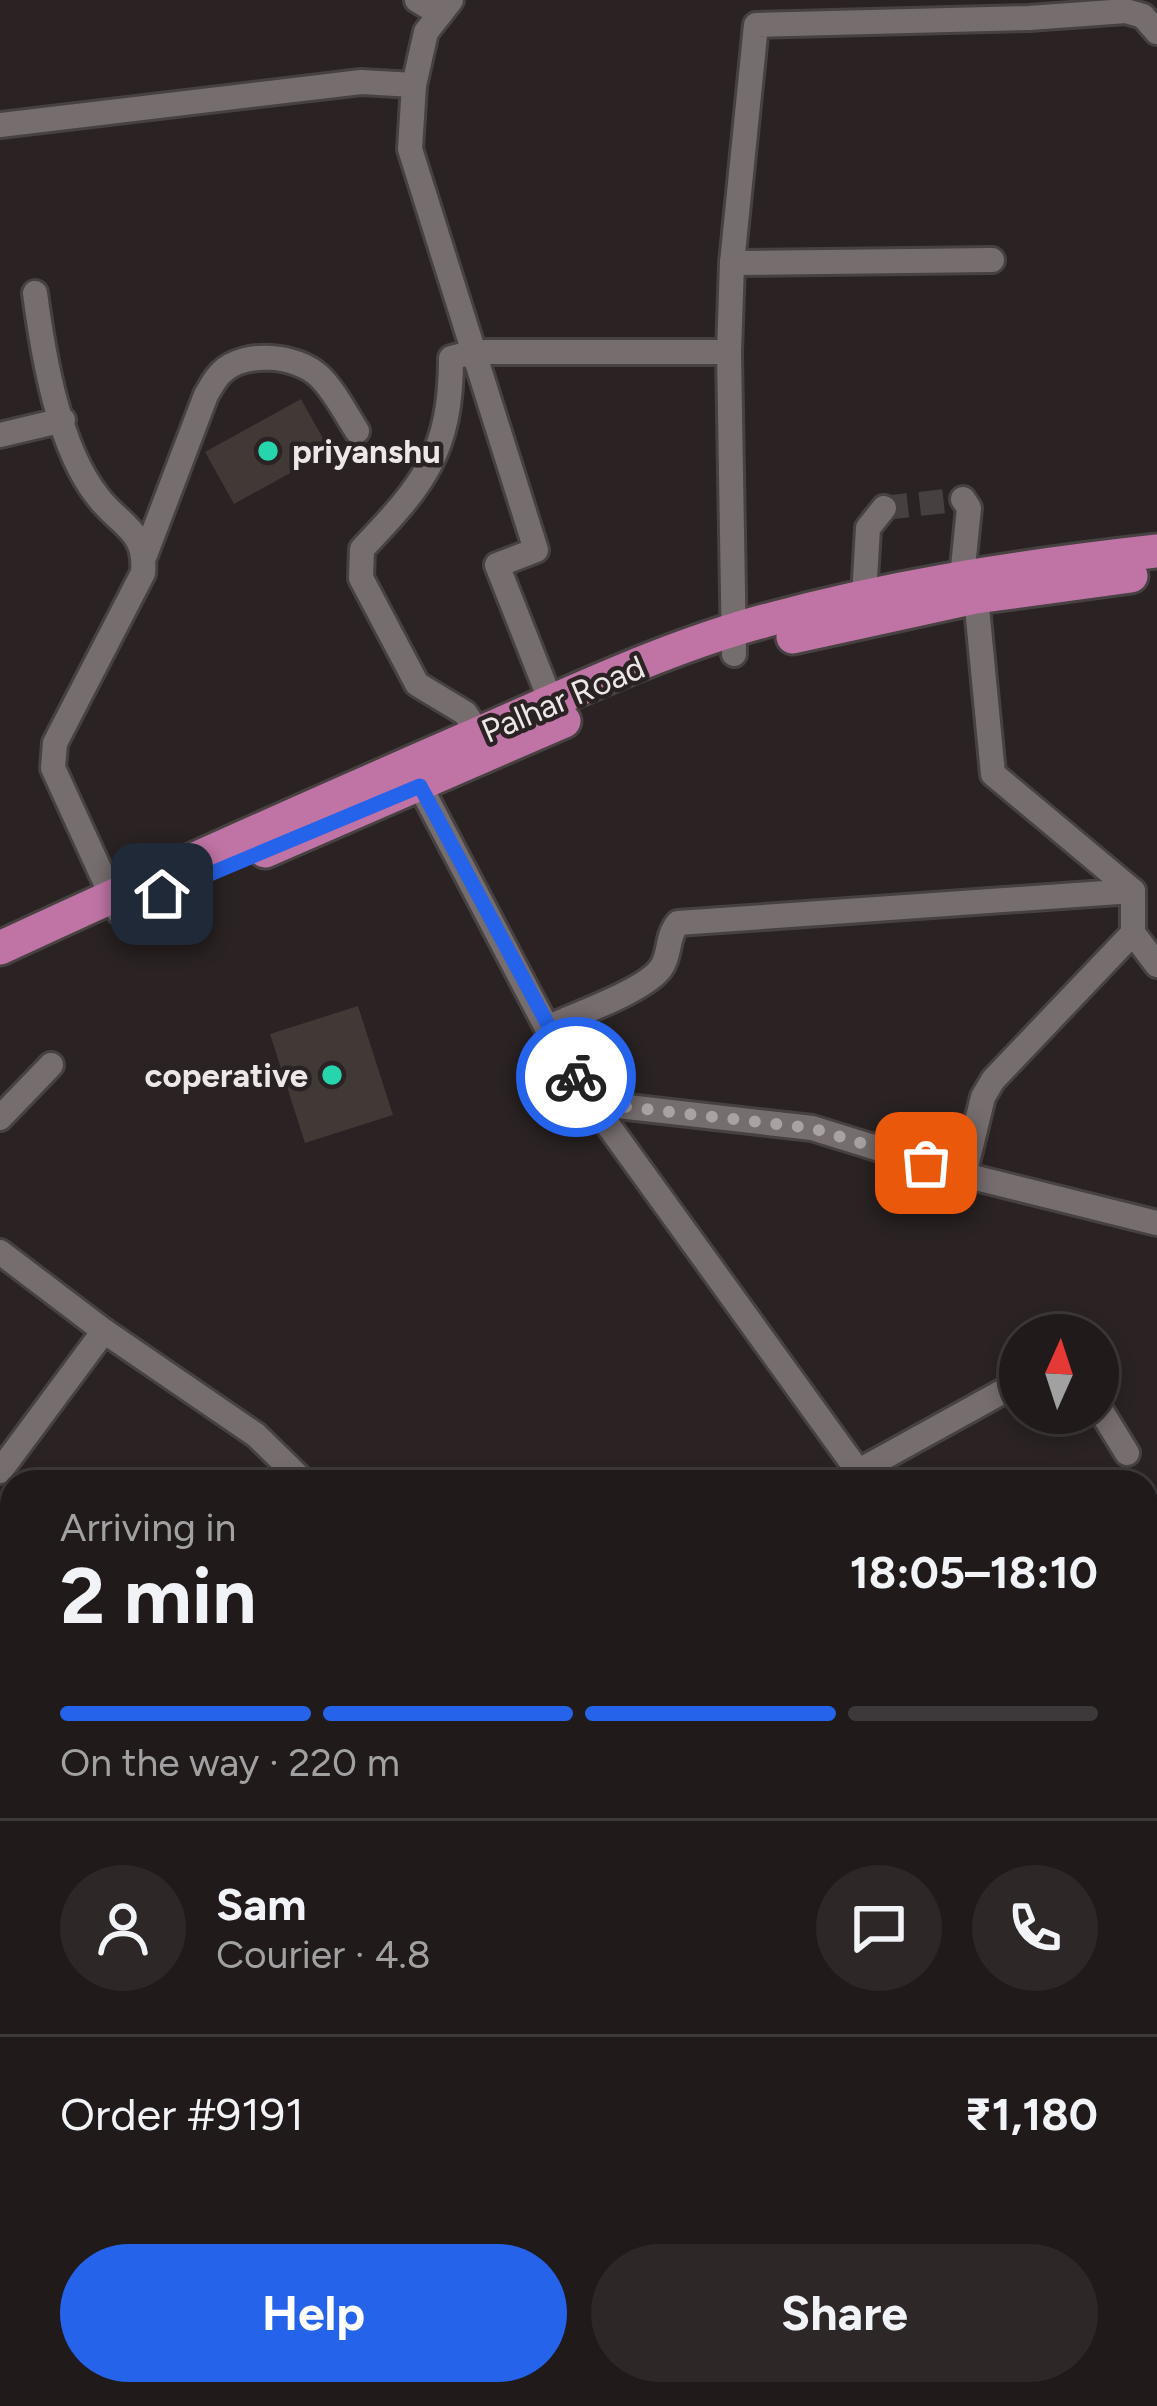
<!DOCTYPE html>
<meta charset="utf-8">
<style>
:root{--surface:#201a1a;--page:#2d2727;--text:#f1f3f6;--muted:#a2a1a2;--line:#3d3839;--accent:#2563eb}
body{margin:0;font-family:Figtree,sans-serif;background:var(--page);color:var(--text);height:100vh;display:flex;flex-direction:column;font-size:45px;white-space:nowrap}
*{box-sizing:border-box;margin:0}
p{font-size:39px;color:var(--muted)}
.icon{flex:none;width:66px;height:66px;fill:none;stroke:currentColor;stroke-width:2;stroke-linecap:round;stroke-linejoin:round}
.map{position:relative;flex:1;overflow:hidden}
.panel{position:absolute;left:0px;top:1470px;width:1158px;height:936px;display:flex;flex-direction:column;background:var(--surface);border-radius:36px 36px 0 0;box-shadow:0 6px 18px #0003,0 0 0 3px var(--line)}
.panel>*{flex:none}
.needle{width:78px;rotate:3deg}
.buttons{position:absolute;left:999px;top:1314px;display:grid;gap:24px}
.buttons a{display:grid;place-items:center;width:120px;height:120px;border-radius:50%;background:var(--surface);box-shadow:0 6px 18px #0003,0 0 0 3px var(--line);font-size:60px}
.pin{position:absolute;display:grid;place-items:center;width:102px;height:102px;color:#fff;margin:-51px;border-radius:24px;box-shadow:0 6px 18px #0006}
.courier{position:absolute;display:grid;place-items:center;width:120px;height:120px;margin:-60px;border:9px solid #2563eb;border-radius:50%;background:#fff;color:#222;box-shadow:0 3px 15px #0007}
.summary em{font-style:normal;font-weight:700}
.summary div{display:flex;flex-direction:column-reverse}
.summary{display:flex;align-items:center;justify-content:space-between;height:204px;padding:0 60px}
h1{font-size:78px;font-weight:700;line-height:90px}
.bar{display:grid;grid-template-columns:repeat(4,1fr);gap:18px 12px;align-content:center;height:144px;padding:0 60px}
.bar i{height:15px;border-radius:9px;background:var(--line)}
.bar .current{background:var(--accent)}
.bar p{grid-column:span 4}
.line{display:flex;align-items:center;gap:30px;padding:0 60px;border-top:3px solid var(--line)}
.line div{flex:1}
.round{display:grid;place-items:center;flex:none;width:126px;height:126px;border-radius:63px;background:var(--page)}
.cta{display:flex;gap:24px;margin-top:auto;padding:24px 60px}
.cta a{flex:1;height:138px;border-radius:72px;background:var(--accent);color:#fff;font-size:48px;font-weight:700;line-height:138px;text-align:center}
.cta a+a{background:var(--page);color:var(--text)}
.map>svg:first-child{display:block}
</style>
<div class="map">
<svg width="1157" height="2406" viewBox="0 0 1157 2406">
<rect width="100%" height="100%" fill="#2a2223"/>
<g fill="#403936">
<path d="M301,399L330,451L234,504L205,452Z"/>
<path d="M358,1006L393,1115L305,1143L270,1034Z"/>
</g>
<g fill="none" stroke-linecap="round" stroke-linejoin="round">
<path stroke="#474041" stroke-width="24" stroke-dasharray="24 12" stroke-linecap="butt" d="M884,508L963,499"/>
<defs>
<g id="minor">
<path d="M417,0L440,14"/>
<path d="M451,0L426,32L414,85L410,149L536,550L497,565L557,717"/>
<path d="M0,125L361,82L414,85"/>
<path d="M732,263L992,260"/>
<path d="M35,293C43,354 58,447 98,497C120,526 147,530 143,573L55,743L53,768L119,912"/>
<path d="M729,352L732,263L756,25L1029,18L1126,11L1143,16L1157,32"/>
<path d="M0,435L63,420"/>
<path d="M145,555L206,395C211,387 215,378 222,372C245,350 297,355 319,376C334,390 346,414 357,431"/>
<path d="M962,577L969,508L963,499"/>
<path d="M864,596L868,528L884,508"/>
<path d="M976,597L993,774L1133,891V933L1157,965"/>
<path d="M479,734L465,713L417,684L361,578L362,549C424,484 451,452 451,358L474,352H729L734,654"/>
<path d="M420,786L547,1028L592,1103L866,1482"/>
<path d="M547,1028C574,1015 645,991 661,968C671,954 666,937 678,923L1133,891"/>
<path d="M592,1103L812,1128L964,1175L1157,1223"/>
<path d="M0,1118L51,1065"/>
<path d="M964,1175L983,1097L993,1080L1133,933"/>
<path d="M0,1252L104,1331L256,1435L304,1482"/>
<path d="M1098,1406L1127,1453"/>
<path d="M0,1471L104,1331"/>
<path d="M859,1471L1020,1382"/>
<path d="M0,1701L12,1710"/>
<path d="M0,1855L12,1870"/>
<path d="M1146,2018L1157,2041"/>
<path d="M0,2078L12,2072"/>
<path d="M0,2147L12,2142"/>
<path d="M0,2298L12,2292"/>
<path d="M1146,2372L1157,2368"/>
<path d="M229,2394L231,2406"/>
<path d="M14,2406L51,2394"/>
<path d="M345,2406L382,2394"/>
<path d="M1033,2406L1073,2394"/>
</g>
<g id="major">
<path d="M793,637L976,597L1131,576"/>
<path d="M265,851L564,721"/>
<path d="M0,948C155,876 310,807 466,739C553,701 645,657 736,629C874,588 1015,567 1157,551"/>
</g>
</defs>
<use href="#minor" stroke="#474141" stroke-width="30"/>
<use href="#major" stroke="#474141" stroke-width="39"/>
<use href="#minor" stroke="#766d6e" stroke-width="24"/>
<use href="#major" stroke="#c074a6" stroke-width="33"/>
</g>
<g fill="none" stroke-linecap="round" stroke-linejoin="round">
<path stroke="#a9a2a3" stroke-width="12" stroke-dasharray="0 21.6" d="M576,1077L592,1103L812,1128L926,1163"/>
<path stroke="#2563eb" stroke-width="15" d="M162,894L420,786L576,1077"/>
</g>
<g fill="#27d5ad" stroke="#2a2223" stroke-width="4.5">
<circle cx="268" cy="451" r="12"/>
<circle cx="332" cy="1075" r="12"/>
</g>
<g text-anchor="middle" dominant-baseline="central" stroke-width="9" stroke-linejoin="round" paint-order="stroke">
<g font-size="33" font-weight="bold" fill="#ede7e8" stroke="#2a2223" text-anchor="start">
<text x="292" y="451">priyanshu</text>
<text x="308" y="1075" text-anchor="end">coperative</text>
</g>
<g font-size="33" fill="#ede7e8" stroke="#2a2223">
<text transform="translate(563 699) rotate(-23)">Palhar Road</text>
</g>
</g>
</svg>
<div class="buttons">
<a><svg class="needle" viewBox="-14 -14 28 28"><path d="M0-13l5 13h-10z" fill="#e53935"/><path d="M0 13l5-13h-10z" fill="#a2a1a2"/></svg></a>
</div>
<div class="pin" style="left:926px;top:1163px;background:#ea580c"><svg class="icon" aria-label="bag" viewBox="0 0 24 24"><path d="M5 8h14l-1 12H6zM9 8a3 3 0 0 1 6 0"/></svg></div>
<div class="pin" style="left:162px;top:894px;background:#1f2937"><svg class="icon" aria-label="home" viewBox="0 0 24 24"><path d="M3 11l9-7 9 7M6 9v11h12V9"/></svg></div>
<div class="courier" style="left:576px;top:1077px"><svg class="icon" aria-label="bike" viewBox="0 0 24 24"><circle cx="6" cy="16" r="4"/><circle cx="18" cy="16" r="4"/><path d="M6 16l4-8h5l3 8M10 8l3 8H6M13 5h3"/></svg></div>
<section class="panel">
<div class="summary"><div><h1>2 min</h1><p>Arriving in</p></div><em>18:05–18:10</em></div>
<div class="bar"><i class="current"></i><i class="current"></i><i class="current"></i><i></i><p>On the way · 220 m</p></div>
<div class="line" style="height:216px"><a class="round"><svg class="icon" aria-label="person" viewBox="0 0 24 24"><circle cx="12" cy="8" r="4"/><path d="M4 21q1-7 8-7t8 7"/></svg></a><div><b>Sam</b><p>Courier · 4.8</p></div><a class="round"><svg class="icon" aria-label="chat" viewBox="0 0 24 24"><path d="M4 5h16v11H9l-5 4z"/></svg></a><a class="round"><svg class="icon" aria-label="phone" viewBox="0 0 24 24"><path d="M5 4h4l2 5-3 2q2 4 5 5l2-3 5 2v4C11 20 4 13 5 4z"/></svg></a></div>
<div class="line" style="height:156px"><div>Order #9191</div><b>₹1,180</b></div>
<div class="cta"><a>Help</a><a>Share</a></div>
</section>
</div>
